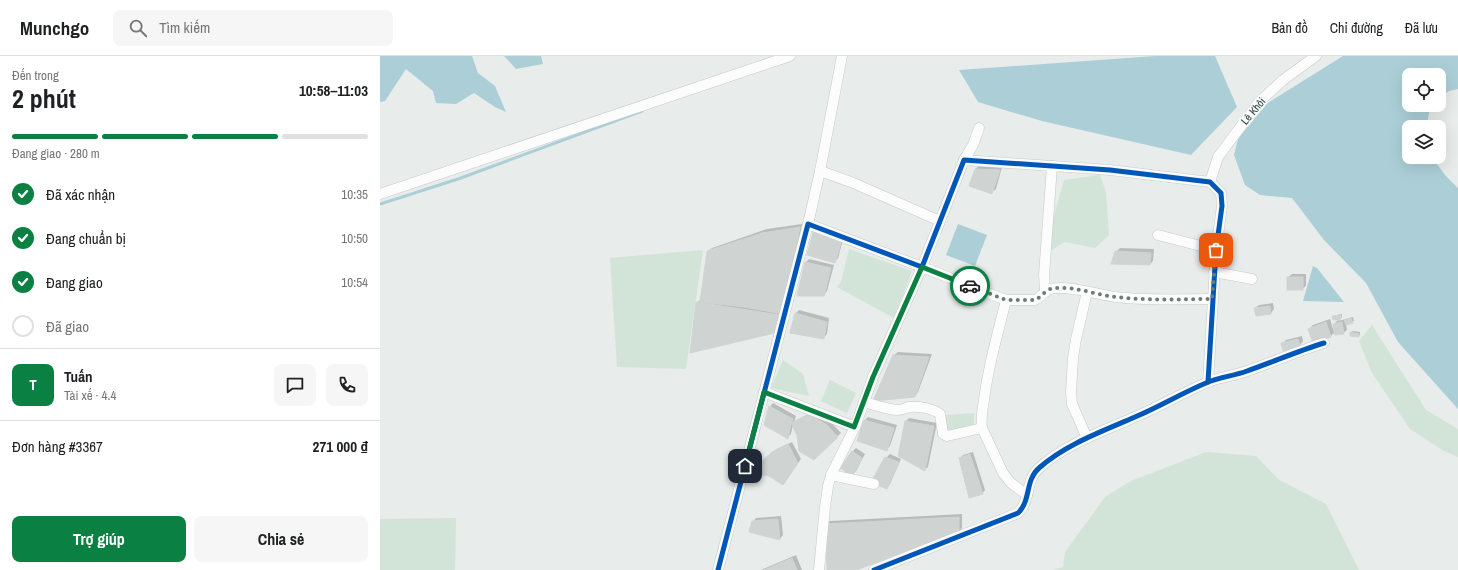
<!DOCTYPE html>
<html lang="vi">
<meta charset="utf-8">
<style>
:root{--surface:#fff;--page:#f6f6f6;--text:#202124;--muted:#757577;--line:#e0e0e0;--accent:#0b8043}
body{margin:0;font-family:"Archivo Narrow",sans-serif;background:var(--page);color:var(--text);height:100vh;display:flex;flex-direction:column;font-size:15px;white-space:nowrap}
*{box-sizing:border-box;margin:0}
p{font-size:13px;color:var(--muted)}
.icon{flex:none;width:22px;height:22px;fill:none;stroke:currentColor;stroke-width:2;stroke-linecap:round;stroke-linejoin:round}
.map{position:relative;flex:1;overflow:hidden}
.drawer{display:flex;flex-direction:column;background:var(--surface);width:380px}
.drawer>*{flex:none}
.tools{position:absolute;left:1022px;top:12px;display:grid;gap:8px}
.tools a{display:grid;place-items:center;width:44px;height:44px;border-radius:8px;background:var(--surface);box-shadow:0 4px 16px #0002;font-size:20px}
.pin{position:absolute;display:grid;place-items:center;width:34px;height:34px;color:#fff;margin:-17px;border-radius:8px;box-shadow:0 2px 6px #0006}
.courier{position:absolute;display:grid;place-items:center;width:40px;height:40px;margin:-20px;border:3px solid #0b8043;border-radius:50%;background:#fff;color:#222;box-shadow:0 1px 5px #0007}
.head em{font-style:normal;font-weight:700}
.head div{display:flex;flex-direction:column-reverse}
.head{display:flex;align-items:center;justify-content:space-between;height:68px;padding:0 12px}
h1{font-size:26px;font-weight:700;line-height:30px}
.bar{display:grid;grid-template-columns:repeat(4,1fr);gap:6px 4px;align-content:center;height:48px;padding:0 12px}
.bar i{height:5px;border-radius:3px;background:var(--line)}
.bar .active{background:var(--accent)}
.bar p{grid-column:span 4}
.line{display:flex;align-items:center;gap:10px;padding:0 12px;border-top:1px solid var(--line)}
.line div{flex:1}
.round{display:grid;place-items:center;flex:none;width:42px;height:42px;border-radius:8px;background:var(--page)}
ol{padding:0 12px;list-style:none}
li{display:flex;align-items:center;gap:12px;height:44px}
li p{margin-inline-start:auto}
li .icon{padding:4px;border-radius:50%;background:var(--accent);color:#fff;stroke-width:4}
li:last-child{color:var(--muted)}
li i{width:22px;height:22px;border:2px solid var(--line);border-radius:50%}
.cta{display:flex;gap:8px;margin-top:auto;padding:8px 12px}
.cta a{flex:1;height:46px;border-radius:8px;background:var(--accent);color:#fff;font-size:16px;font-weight:700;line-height:46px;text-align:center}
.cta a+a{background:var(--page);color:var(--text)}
header{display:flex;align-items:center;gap:24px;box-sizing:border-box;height:56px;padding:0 20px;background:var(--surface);border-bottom:1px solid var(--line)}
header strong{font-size:19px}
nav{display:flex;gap:22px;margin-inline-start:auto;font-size:14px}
.search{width:280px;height:36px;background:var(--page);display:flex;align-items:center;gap:10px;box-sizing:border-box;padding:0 14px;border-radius:8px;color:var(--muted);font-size:15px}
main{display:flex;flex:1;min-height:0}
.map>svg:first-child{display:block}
</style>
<header>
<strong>Munchgo</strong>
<div class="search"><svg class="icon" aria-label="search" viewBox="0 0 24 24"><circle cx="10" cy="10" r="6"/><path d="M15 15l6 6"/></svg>Tìm kiếm</div>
<nav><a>Bản đồ</a><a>Chỉ đường</a><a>Đã lưu</a></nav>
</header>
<main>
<section class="drawer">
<div class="head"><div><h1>2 phút</h1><p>Đến trong</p></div><em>10:58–11:03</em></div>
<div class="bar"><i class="active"></i><i class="active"></i><i class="active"></i><i></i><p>Đang giao · 280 m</p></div>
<ol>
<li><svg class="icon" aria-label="check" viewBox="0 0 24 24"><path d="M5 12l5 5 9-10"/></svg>Đã xác nhận<p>10:35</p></li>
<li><svg class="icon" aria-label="check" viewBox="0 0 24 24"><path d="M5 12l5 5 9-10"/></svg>Đang chuẩn bị<p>10:50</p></li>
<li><svg class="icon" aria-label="check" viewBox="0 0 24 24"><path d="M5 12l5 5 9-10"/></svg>Đang giao<p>10:54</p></li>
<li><i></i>Đã giao</li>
</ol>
<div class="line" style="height:72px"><b class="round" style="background:var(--accent);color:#fff">T</b><div><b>Tuấn</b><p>Tài xế · 4.4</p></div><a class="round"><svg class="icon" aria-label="chat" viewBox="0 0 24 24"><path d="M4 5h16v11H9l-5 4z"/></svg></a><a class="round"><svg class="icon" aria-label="phone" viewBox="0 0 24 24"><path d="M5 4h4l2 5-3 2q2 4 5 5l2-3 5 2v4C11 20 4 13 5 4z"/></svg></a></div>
<div class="line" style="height:52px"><div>Đơn hàng #3367</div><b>271 000 ₫</b></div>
<div class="cta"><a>Trợ giúp</a><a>Chia sẻ</a></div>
</section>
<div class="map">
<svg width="1078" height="514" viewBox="0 0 1078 514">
<rect width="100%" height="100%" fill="#e8ecea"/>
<g fill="#d2e4d8">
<path d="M720,119L726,136L729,179L715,192L685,186L663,199L684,124Z"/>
<path d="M469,193L532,215L514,262L457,231L461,226Z"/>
<path d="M323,194L306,313L237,311L230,202Z"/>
<path d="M992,269L1046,354L1078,373V401L1064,395L1030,373L992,317L979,285Z"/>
<path d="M403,304L423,318L429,340L391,332Z"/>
<path d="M450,324L476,337L467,357L441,345Z"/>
<path d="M594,357V371L566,377V359Z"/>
<path d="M826,396L876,400L899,424L946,448L979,514H673L683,511L685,496L725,441L751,425Z"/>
<path d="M76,462L75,514H0V463Z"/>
</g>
<g fill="#accfd7">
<path d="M0,0H92L98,17L115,30L126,56L115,51L94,37L76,48L56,47L53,35L26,13L5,45L0,46Z"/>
<path d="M124,0H161L163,8L136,13Z"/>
<path d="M775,0H835L857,51L811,99L662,65L598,46L579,14Z"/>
<path d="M963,0H1078V33L1069,35L1059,42V19H1029V49H1050L1047,71H1029V101H1052L1065,119L1078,132V353L1018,286L986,227L944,184L912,142L880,139L865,129L854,99L858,83L886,48Z"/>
<path d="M578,168L607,179L595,210L566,199Z"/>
<path d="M933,210L937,212L964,246L923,245Z"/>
</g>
<g fill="#0003">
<path d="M599,110L622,111L616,133L612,136L595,113Z"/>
<path d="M422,168L402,271L317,247L321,243L328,195L332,192L387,173Z"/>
<path d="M438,170L464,181L458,202L455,206Z"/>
<path d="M740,192L774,193L773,205L770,208L736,196Z"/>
<path d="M429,203L454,209L447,235L444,239L426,206Z"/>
<path d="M912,218H926V230L922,233L908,221Z"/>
<path d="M893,247L894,253L891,257L876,259L875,252L879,249Z"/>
<path d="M419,254L449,262L447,278L444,281L411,276L416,257Z"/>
<path d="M962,258V261L958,265L973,261L974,265L972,266L966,268L967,274L963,277L955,276L951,280L934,286L929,273L933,269L950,263L954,276L955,275L954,268L960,262L953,260Z"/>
<path d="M973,275L980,276V279L978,280L971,276Z"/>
<path d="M922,280L923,285L920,289L902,288L906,284Z"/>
<path d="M518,296L552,298L538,336L535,340L514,299Z"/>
<path d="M393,347L416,360L414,366L433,355L450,365L461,377L433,402L413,369L411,378L408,381L390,351Z"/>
<path d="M488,361L517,369L510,390L506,394L485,364Z"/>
<path d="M529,362L557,367L548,411L544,414L526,365Z"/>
<path d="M412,386L421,403L403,428L390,419L385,404L397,393Z"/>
<path d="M476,392L485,398L476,415L472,419V396Z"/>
<path d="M593,396L605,434L602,438L580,402L583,399Z"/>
<path d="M510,398L521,403L510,428L507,432L506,402Z"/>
<path d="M582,458V472L579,476L473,514H448L446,468L450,465Z"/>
<path d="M401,460L403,479L400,483L373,466L376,462Z"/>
<path d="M416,499L422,514H381Z"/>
</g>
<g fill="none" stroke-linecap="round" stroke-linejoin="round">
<path stroke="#accfd7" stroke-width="3" d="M0,148L78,123L262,55"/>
</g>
<g fill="#cfd3d2" stroke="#d0d5d3">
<path d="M595,113L620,114L612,138L589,130Z"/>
<path d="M420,171L403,258L364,251L320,246L327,195L382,177Z"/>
<path d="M434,173L462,184L455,207L427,199Z"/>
<path d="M735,195L771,197L770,209L731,208Z"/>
<path d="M425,206L451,212L444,240H417Z"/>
<rect x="907" y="221" width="16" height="13"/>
<path d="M316,246L400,259L399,276L310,297Z"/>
<path d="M890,250L891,258L876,260L874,252Z"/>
<path d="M415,257L447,266L444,283L410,277Z"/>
<path d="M961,259V263L953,264L952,260Z"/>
<path d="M971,262L973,267L966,269L964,264Z"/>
<path d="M946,266L951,281L933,287L928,273Z"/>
<path d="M962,266L964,278L955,279L953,268Z"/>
<path d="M970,276L979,278V281L970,280Z"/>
<path d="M918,283L920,290L903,295L901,287Z"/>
<path d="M513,299L549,301L535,341L493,345Z"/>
<path d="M389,350L413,363L411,367L408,383L384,369Z"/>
<path d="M429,358L447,369L458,381L434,404L419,395L417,379L411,367Z"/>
<path d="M484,364L514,372L507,395L477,385Z"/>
<path d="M525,365L554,370L545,415L518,400Z"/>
<path d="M408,388L418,407L403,429L389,420L376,418L380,407L392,396Z"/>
<path d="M472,395L482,402L472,420L460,412Z"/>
<path d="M590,398L603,438L589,442L579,402Z"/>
<path d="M505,401L519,406L507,433L491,426Z"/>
<path d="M579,461V476L476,514H447L445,468Z"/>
<path d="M398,463L400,484L369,476L372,465Z"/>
<path d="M412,502L417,514H384Z"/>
</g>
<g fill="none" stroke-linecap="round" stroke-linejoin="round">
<defs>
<g id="minor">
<path d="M584,104L593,89L599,72"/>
<path d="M440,115L471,126L560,165"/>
<path d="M830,126L838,101L879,46L903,24L936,0"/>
<path d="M0,138L410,0"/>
<path d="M428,168L440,115L462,0"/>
<path d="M778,179L836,194"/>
<path d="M834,216L872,223"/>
<path d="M665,234L664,219L672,110"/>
<path d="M626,244C618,277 608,310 604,344C602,354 601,363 602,372L623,417L631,427L647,439"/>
<path d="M384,336L475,371"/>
<path d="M484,346C495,349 506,353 517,354C522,354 525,352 530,351C538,350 552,352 560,358L563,378L567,380L602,372"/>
<path d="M707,382L692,348L691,336L693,302L696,283L707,236"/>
<path d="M451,419L494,428"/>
<path d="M338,514L428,168L542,211L584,104L730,114L830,126L841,137L842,150L836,194L828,326"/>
<path d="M439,514L445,451L448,430L451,419L475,371L493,321L542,211L626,244H655C665,239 664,232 678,232C697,231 717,239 736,241C768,245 800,243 832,243"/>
<path d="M494,514L638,457C651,445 645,424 659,412C686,388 723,375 755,361C779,351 802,337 826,327C839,321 854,320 867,315C893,306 918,295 944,287"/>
</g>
</defs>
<use href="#minor" stroke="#c5c9c7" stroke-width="11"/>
<use href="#minor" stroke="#fcfcfc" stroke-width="10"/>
<defs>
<g id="cycleway">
<path d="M338,514L428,168L542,211L584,104L730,114L830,126L841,137L842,150L836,194L828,326"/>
<path d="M494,514L638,457C651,445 645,424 659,412C686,388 723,375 755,361C779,351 802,337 826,327C839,321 854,320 867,315C893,306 918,295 944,287"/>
</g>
</defs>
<use href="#cycleway" stroke="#f7faf9" stroke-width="8"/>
<use href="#cycleway" stroke="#0057b8" stroke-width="5"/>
</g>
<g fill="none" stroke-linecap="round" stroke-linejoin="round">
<path stroke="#6a7c78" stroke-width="4" stroke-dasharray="0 7.2" d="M590,230L626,244H655C665,239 664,232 678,232C697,231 717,239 736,241C768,245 800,243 832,243L836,194"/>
<path stroke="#0b8043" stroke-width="5" d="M365,410L384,336L474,371L493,321L542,211L590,230"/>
</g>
<g text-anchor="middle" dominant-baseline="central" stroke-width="4" stroke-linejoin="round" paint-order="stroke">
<g font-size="11" fill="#263f3a" stroke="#f7faf9">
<text transform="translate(873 55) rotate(-50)">Lê Khôi</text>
</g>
</g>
</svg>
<div class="tools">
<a><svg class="icon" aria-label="locate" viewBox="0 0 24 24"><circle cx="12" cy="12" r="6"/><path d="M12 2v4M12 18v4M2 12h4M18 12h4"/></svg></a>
<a><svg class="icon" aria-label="layers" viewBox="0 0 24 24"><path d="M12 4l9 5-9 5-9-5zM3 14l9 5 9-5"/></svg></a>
</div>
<div class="pin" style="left:836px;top:194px;background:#ea580c"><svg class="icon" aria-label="bag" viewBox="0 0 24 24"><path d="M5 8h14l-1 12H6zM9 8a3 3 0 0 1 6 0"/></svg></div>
<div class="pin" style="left:365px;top:410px;background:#1f2937"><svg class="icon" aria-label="home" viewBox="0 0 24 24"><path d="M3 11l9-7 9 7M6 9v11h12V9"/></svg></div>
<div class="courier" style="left:590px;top:230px"><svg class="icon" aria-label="car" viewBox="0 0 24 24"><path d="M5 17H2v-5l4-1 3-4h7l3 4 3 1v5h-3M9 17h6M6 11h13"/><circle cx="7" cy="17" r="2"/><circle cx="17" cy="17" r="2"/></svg></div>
</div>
</main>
